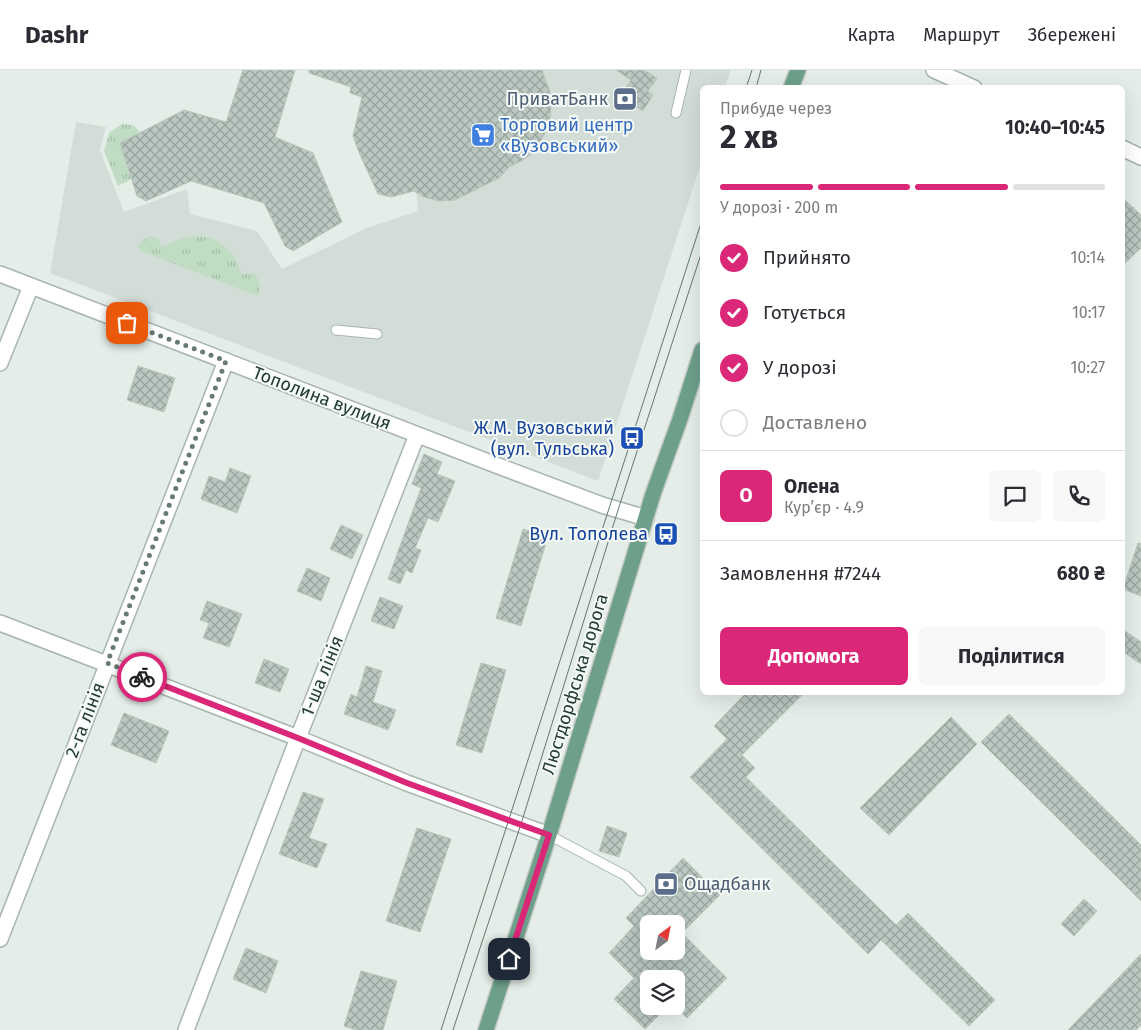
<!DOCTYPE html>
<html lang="uk">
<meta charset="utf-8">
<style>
:root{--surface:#fff;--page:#f7f7f7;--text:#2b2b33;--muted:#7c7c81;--line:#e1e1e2;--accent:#db2777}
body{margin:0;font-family:"Fira Sans",sans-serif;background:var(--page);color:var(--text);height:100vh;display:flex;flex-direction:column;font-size:19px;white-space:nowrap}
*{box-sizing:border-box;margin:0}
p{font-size:16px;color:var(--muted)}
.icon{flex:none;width:28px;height:28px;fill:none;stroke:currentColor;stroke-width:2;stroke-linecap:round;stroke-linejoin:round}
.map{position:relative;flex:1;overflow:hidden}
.sheet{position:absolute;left:700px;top:15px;width:425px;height:610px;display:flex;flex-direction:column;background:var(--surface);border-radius:8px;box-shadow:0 5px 20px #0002}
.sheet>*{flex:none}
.needle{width:32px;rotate:32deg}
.fabs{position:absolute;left:640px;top:845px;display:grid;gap:10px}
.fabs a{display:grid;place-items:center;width:45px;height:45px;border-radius:8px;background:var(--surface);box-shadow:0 5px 20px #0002;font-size:25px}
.pin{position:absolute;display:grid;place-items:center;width:42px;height:42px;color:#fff;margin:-21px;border-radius:10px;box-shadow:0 2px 8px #0006}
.courier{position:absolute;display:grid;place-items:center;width:50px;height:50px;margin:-25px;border:4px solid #db2777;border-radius:50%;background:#fff;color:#222;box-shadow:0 1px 6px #0007}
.summary em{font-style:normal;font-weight:700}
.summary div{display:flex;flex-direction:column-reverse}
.summary{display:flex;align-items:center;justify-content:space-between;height:85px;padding:0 20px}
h1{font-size:32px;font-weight:700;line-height:38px}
.bar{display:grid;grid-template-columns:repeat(4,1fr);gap:8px 5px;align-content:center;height:60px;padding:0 20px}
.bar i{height:6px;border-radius:4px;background:var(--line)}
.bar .current{background:var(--accent)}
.bar p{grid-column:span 4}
.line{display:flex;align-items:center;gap:12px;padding:0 20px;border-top:1px solid var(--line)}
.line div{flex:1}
.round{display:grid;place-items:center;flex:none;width:52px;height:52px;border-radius:8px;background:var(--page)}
ol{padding:0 20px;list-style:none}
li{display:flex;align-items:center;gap:15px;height:55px}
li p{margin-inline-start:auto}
li .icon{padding:5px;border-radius:50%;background:var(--accent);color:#fff;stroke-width:4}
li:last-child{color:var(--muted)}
li i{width:28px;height:28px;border:2px solid var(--line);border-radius:50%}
.primary-button{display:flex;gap:10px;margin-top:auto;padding:10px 20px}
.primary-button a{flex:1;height:58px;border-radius:8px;background:var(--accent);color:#fff;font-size:20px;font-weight:700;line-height:58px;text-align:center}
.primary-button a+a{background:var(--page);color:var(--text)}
header{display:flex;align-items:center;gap:30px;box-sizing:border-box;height:70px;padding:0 25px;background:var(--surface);border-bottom:1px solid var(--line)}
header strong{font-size:24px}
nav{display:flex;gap:28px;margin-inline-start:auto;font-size:18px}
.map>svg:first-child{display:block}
</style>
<header>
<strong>Dashr</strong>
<nav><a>Карта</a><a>Маршрут</a><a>Збережені</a></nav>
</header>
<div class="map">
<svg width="1141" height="960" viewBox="0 0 1141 960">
<defs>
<pattern id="grass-tufts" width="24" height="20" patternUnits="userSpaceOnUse" patternTransform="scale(1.25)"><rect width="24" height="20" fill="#c0dcc3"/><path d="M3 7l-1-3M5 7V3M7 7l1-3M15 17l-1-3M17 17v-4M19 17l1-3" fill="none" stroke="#a5bea8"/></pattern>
<pattern id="building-cross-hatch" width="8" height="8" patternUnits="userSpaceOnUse" patternTransform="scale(1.25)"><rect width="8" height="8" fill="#bac8c1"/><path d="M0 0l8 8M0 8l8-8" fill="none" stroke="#97a49d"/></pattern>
</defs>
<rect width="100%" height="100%" fill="#e5ede8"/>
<path fill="#d3ddd7" d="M440,0H731L725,17L702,18V90L598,411L50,203L76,52L106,57L100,80L124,142L187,119L190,144L257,161L282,199L367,158L418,141L416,121Z"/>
<g fill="url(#grass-tufts)">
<path d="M122,54L133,55L141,63L132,109L118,116L104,81L109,63Z"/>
<path d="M149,167H153L159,169L161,177C168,176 173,171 180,169C211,161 232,173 241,204L254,203C260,211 261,216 258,226L141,181L138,177L144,169Z"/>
</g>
<g fill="url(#building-cross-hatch)" stroke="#b8c6be" fill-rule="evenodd">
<path d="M243,0H295L275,67L313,83L342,152L293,181L285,176L264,133L191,111L146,131L137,126L120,73L184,40L226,52Z"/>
<path d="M309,0H542L550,22L551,37L550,48L547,60L533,83L521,91L509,97L499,108L455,130L439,131L424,127L414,121L391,127L378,124L360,85L353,66L362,27L350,23L351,17L309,3Z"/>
<path d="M616,0H644L657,8L648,21L653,25L643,41L620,26L631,10Z"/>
<path d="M1122,127L1141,145V178L1122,196Z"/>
<path d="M138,296L175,308L164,342L127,330Z"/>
<path d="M424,384L442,392L437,404L455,411L438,452L428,448L415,478L421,480L412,503L406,500L400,514L388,509L421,418L412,414Z"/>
<path d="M230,398L251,406L237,443L201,429L209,406L225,412Z"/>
<path d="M341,455L363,465L352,489L330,479Z"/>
<path d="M523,459L548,466L521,556L496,548Z"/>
<path d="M1138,473L1141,474V526L1123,519Z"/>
<path d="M307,498L330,508L321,531L297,521Z"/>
<path d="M380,527L403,536L394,559L371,551Z"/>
<path d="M207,531L242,544L229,577L203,568L209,553L200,550Z"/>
<path d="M1122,559L1141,572V594L1122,581Z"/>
<path d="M264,589L289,599L280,622L255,613Z"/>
<path d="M481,593L506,600L482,683L456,675Z"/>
<path d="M366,596L382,601L373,632L396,640L388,660L344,644L351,624L357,627Z"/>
<path d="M747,622H805L742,685L755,698L746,707L896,855L908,843L995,930L969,956L881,870L868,884L690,707L727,669L714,656Z"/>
<path d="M124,643L169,661L156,693L111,675Z"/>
<path d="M1009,644L1141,775V831L981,672Z"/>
<path d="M951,647L977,674L889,765L860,738Z"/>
<path d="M303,722L324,729L309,768L327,774L317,798L279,784Z"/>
<path d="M607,756L627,763L619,787L599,781Z"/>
<path d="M417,758L451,769L420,862L386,851Z"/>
<path d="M683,788L720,825L682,863L727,908L687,948L676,936V909H649V936H668L645,959L614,929L634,908L609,883L634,856L626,848ZM649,854H676V881H649Z"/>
<path d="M1084,829L1097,841L1074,866L1061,854Z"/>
<path d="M246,878L278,891L266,923L233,909Z"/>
<path d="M1141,884V955L1136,960H1068Z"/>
<path d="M361,901L397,911L383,960H356L344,956Z"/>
</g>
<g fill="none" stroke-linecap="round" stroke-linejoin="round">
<defs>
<g id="lane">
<path d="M676,43L686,0"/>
<path d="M336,260L377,264"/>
<path d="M549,765L626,806L641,821"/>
</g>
<g id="street">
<path d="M934,0L974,18"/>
<path d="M1122,78L1141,87"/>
<path d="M0,204L496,395L602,435L646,448"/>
<path d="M0,293L31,216"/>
<path d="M0,553L298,668L407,713L549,765"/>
<path d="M0,869L226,291"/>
<path d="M186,960L298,668L417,365"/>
</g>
<g id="primary">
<path d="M791,18L798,0"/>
<path d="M486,960L549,765L653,424L680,349L702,280"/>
</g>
</defs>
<use href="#lane" stroke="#a8b5ae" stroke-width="11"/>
<use href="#street" stroke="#a8b5ae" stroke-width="18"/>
<use href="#primary" stroke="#c2c9c6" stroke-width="18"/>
<use href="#lane" stroke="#fff" stroke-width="9"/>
<use href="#street" stroke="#fff" stroke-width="15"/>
<use href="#primary" stroke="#6d9f8a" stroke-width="15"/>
<g stroke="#60796e" stroke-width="1">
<path d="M746,18L752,0"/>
<path d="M756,18L761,0"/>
<path d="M441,960L702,150"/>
<path d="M453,960L521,754L618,440L702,181"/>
</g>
</g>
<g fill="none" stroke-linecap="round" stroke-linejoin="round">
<path stroke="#687b72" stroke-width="5" stroke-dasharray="0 9" d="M127,253L226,291L107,593L142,607"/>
<path stroke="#db2777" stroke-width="6" d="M142,607L298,668L407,713L549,765L509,889"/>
</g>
<defs>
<symbol id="bank-square" viewBox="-11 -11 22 22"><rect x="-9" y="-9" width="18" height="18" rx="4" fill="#5c6f8a" stroke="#f5faf7"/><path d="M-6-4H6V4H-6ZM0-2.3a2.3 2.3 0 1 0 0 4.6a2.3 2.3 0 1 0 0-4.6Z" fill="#fff"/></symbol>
<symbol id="supermarket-square" viewBox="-11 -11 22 22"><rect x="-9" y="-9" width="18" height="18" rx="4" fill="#3f7fe0" stroke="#f5faf7"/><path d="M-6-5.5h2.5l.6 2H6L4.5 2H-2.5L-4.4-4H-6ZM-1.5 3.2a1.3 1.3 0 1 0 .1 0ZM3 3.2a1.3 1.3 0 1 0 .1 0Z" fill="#fff"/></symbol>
<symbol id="bus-square" viewBox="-11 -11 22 22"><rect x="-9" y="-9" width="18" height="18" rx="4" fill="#1a4fb4" stroke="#f5faf7"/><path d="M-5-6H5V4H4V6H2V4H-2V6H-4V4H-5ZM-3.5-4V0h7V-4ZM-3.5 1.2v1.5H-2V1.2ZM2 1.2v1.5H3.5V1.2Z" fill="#fff"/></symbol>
</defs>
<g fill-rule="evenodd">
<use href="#bank-square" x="611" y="15" width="28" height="28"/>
<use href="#supermarket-square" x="469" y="51" width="28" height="28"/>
<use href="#bus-square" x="618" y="354" width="28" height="28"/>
<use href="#bus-square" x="652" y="450" width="28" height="28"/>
<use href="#bank-square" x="652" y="800" width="28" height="28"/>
</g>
<g text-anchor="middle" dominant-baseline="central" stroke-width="4" stroke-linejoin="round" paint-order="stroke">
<g font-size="18" fill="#4e5e75" stroke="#f5faf7" text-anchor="end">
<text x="608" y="29">ПриватБанк</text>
<text x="684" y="814" text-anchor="start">Ощадбанк</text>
</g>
<g font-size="18" fill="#366cbe" stroke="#f5faf7" text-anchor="start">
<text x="500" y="55">Торговий центр<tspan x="500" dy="21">«Вузовський»</tspan></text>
</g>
<g font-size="18" fill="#253e33" stroke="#f5faf7">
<text transform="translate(322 328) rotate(21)">Тополина вулиця</text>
<text transform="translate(322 606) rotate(-68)">1-ша лінія</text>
<text transform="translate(575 614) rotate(-73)">Люстдорфська дорога</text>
<text transform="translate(85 650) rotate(-69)">2-га лінія</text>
</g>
<g font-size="18" fill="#164399" stroke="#f5faf7" text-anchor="end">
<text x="614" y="358">Ж.М. Вузовський<tspan x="614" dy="21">(вул. Тульська)</tspan></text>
<text x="648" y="464">Вул. Тополева</text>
</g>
</g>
</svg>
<div class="fabs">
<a><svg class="needle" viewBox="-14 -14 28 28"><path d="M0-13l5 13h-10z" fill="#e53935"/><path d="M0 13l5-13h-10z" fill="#7c7c81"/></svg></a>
<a><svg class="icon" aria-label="layers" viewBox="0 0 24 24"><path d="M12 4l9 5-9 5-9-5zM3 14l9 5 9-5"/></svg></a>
</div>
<div class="pin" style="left:127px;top:253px;background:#ea580c"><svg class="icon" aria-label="bag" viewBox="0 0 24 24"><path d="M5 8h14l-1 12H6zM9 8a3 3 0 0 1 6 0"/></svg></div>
<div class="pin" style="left:509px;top:889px;background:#1f2937"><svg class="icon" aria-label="home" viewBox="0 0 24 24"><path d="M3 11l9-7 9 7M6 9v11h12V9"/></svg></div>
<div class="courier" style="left:142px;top:607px"><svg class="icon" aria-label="bike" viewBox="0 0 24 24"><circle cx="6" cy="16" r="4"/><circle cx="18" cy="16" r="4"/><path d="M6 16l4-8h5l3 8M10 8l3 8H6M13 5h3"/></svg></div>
<section class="sheet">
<div class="summary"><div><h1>2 хв</h1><p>Прибуде через</p></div><em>10:40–10:45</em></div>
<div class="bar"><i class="current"></i><i class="current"></i><i class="current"></i><i></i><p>У дорозі · 200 m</p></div>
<ol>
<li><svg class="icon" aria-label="check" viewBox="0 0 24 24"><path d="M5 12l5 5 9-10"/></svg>Прийнято<p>10:14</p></li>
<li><svg class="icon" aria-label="check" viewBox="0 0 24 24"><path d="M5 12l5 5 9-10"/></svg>Готується<p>10:17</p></li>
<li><svg class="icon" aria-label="check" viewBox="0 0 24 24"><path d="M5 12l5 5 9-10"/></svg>У дорозі<p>10:27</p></li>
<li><i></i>Доставлено</li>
</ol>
<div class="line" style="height:90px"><b class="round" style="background:var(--accent);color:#fff">О</b><div><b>Олена</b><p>Кур’єр · 4.9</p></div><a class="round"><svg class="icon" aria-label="chat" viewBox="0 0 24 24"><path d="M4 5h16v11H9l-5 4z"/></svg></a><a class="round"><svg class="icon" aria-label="phone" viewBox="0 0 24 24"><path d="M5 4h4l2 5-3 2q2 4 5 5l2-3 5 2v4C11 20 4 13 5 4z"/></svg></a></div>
<div class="line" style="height:65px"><div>Замовлення #7244</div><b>680 ₴</b></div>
<div class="primary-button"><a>Допомога</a><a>Поділитися</a></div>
</section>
</div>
